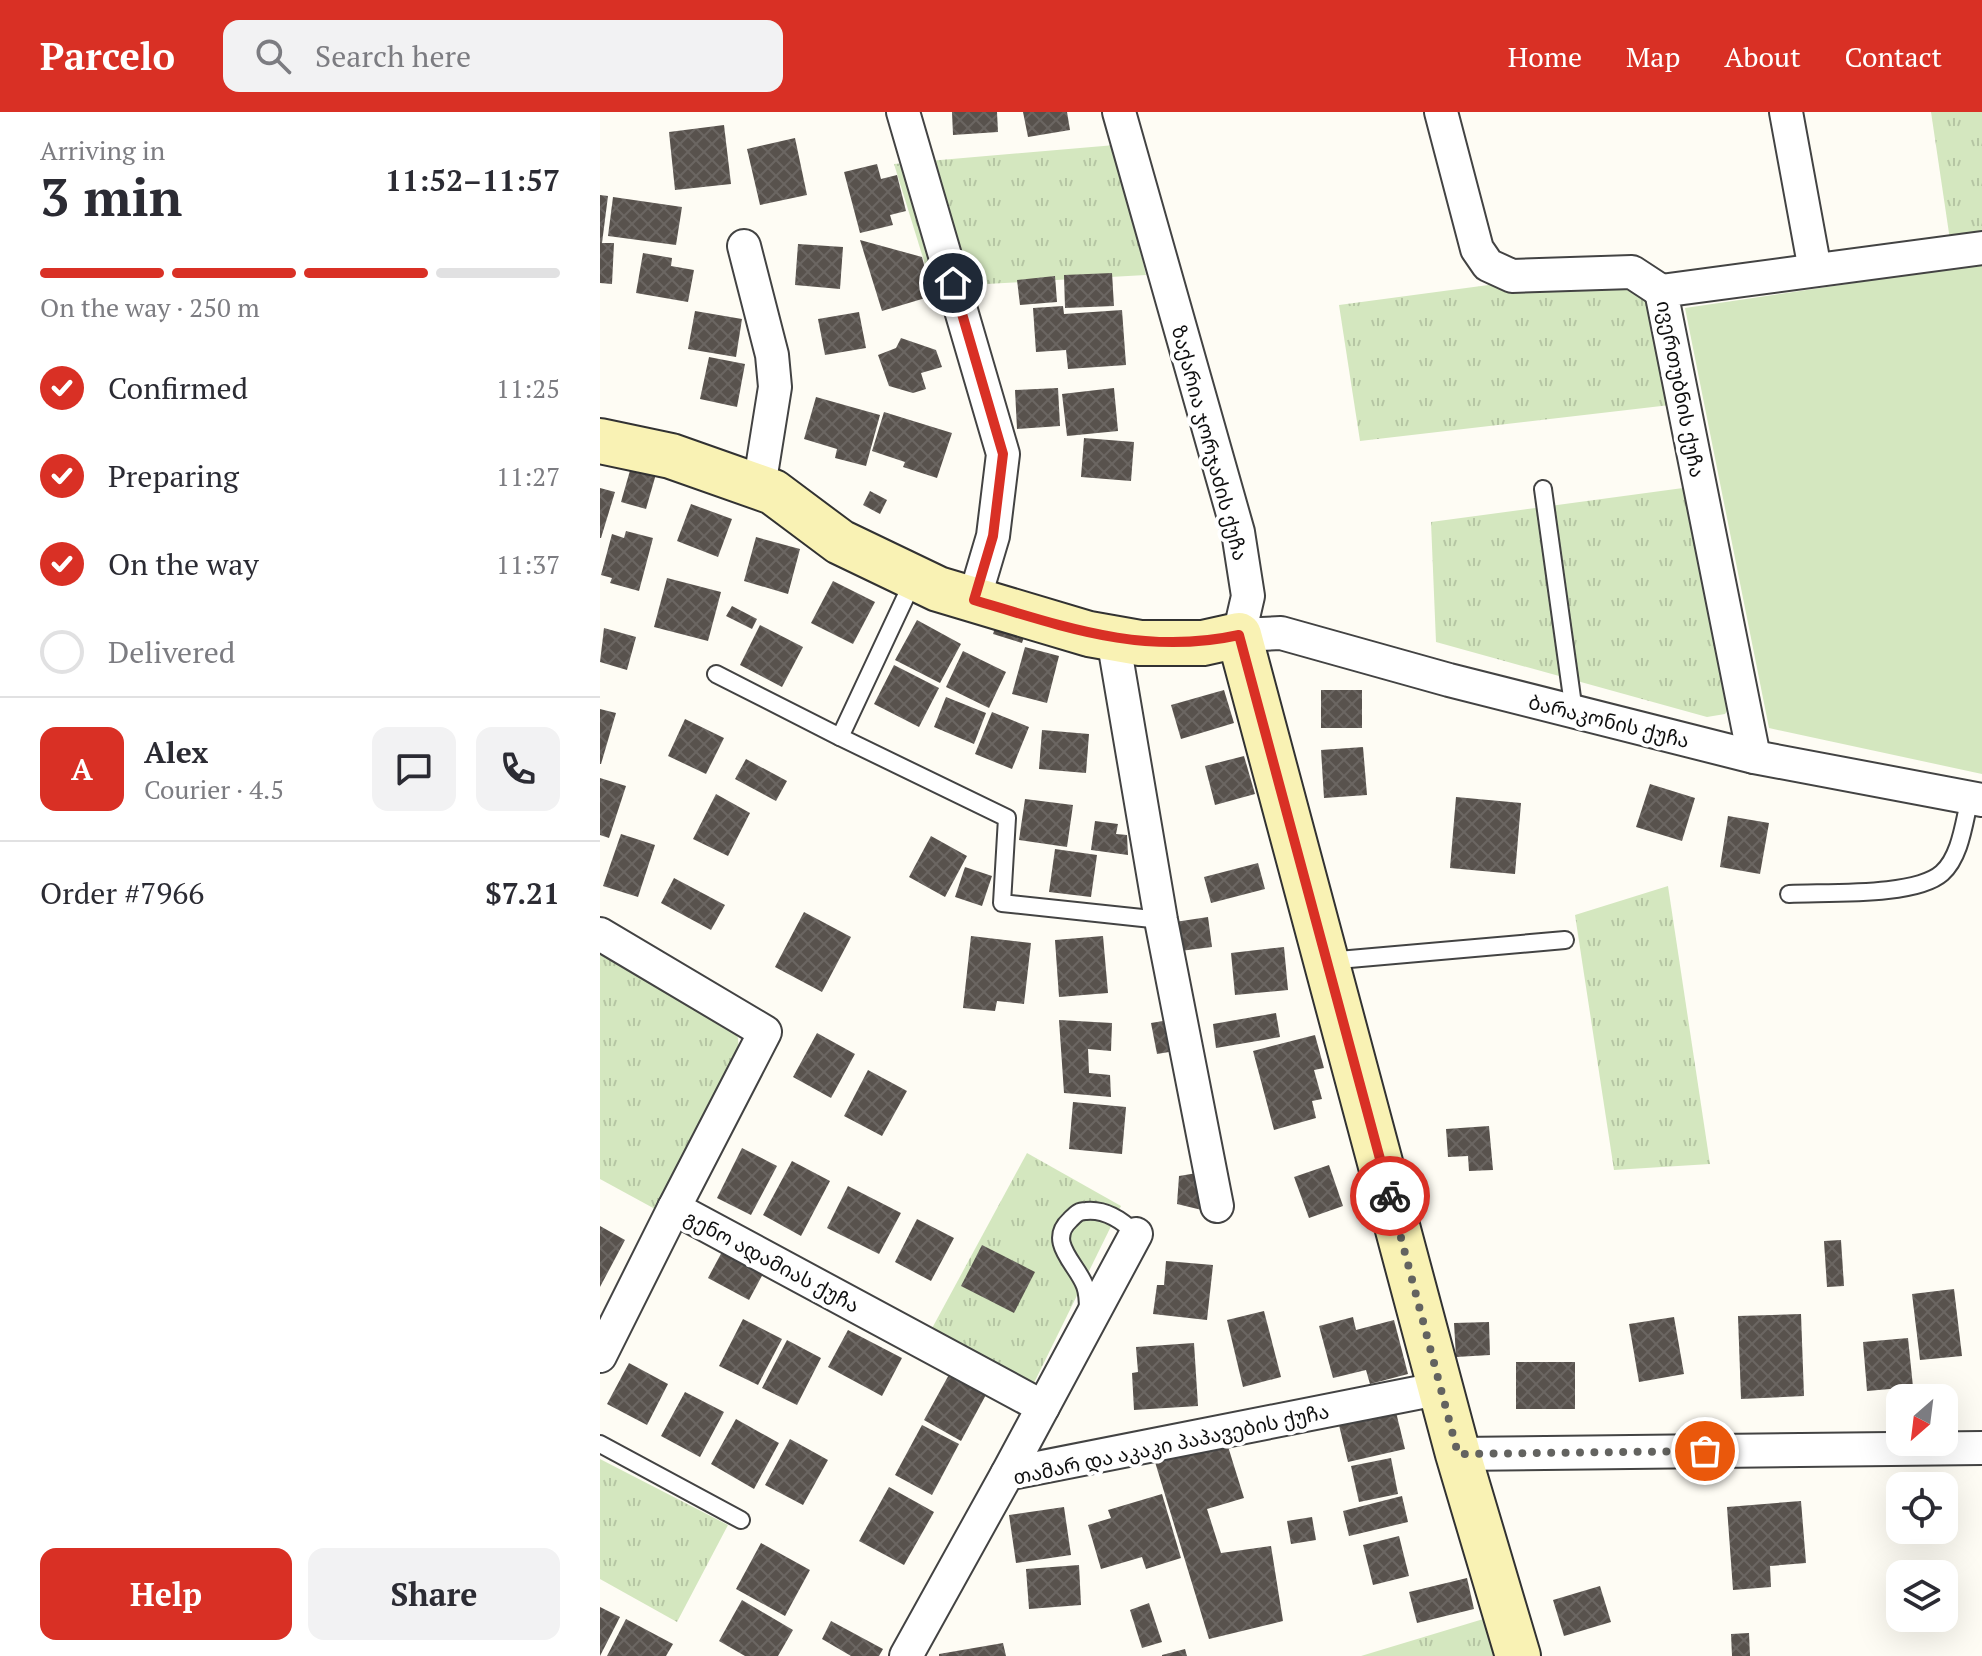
<!DOCTYPE html>
<meta charset="utf-8">
<style>
:root{--surface:#fff;--page:#f2f2f3;--text:#2b2b33;--muted:#7c7c81;--line:#e1e1e2;--accent:#d93025}
body{margin:0;font-family:"PT Serif","Noto Sans Georgian",serif;background:var(--page);color:var(--text);height:100vh;display:flex;flex-direction:column;font-size:30px;white-space:nowrap}
*{box-sizing:border-box;margin:0}
p{font-size:26px;color:var(--muted)}
.icon{flex:none;width:44px;height:44px;fill:none;stroke:currentColor;stroke-width:2;stroke-linecap:round;stroke-linejoin:round}
.map{position:relative;flex:1;overflow:hidden}
.side{display:flex;flex-direction:column;background:var(--surface);width:600px}
.side>*{flex:none}
.needle{width:52px;rotate:208deg}
.buttons{position:absolute;left:1286px;top:1272px;display:grid;gap:16px}
.buttons a{display:grid;place-items:center;width:72px;height:72px;border-radius:16px;background:var(--surface);box-shadow:0 8px 32px #0002;font-size:40px}
.pin{position:absolute;display:grid;place-items:center;width:68px;height:68px;color:#fff;margin:-34px;border:4px solid #fff;border-radius:50%;box-shadow:0 2px 8px #0007}
.courier{position:absolute;display:grid;place-items:center;width:80px;height:80px;margin:-40px;border:6px solid #d93025;border-radius:50%;background:#fff;color:#222;box-shadow:0 2px 10px #0007}
.head em{font-style:normal;font-weight:700}
.head div{display:flex;flex-direction:column-reverse}
.head{display:flex;align-items:center;justify-content:space-between;height:136px;padding:0 40px}
h1{font-size:52px;font-weight:700;line-height:60px}
.bar{display:grid;grid-template-columns:repeat(4,1fr);gap:12px 8px;align-content:center;height:96px;padding:0 40px}
.bar i{height:10px;border-radius:6px;background:var(--line)}
.bar .on{background:var(--accent)}
.bar p{grid-column:span 4}
.line{display:flex;align-items:center;gap:20px;padding:0 40px;border-top:2px solid var(--line)}
.line div{flex:1}
.round{display:grid;place-items:center;flex:none;width:84px;height:84px;border-radius:16px;background:var(--page)}
ol{padding:0 40px;list-style:none}
li{display:flex;align-items:center;gap:24px;height:88px}
li p{margin-inline-start:auto}
li .icon{padding:8px;border-radius:50%;background:var(--accent);color:#fff;stroke-width:4}
li:last-child{color:var(--muted)}
li i{width:44px;height:44px;border:4px solid var(--line);border-radius:50%}
.button{display:flex;gap:16px;margin-top:auto;padding:16px 40px}
.button a{flex:1;height:92px;border-radius:16px;background:var(--accent);color:#fff;font-size:32px;font-weight:700;line-height:92px;text-align:center}
.button a+a{background:var(--page);color:var(--text)}
header{display:flex;align-items:center;gap:48px;box-sizing:border-box;height:112px;padding:0 40px;background:var(--accent);color:#fff}
header strong{font-size:38px}
nav{display:flex;gap:44px;margin-inline-start:auto;font-size:28px}
.search{width:560px;height:72px;background:var(--page);display:flex;align-items:center;gap:20px;box-sizing:border-box;padding:0 28px;border-radius:16px;color:var(--muted);font-size:30px}
main{display:flex;flex:1;min-height:0}
.map>svg:first-child{display:block}
</style>
<header>
<strong>Parcelo</strong>
<div class="search"><svg class="icon" aria-label="search" viewBox="0 0 24 24"><circle cx="10" cy="10" r="6"/><path d="M15 15l6 6"/></svg>Search here</div>
<nav><a>Home</a><a>Map</a><a>About</a><a>Contact</a></nav>
</header>
<main>
<section class="side">
<div class="head"><div><h1>3 min</h1><p>Arriving in</p></div><em>11:52–11:57</em></div>
<div class="bar"><i class="on"></i><i class="on"></i><i class="on"></i><i></i><p>On the way · 250 m</p></div>
<ol>
<li><svg class="icon" aria-label="check" viewBox="0 0 24 24"><path d="M5 12l5 5 9-10"/></svg>Confirmed<p>11:25</p></li>
<li><svg class="icon" aria-label="check" viewBox="0 0 24 24"><path d="M5 12l5 5 9-10"/></svg>Preparing<p>11:27</p></li>
<li><svg class="icon" aria-label="check" viewBox="0 0 24 24"><path d="M5 12l5 5 9-10"/></svg>On the way<p>11:37</p></li>
<li><i></i>Delivered</li>
</ol>
<div class="line" style="height:144px"><b class="round" style="background:var(--accent);color:#fff">A</b><div><b>Alex</b><p>Courier · 4.5</p></div><a class="round"><svg class="icon" aria-label="chat" viewBox="0 0 24 24"><path d="M4 5h16v11H9l-5 4z"/></svg></a><a class="round"><svg class="icon" aria-label="phone" viewBox="0 0 24 24"><path d="M5 4h4l2 5-3 2q2 4 5 5l2-3 5 2v4C11 20 4 13 5 4z"/></svg></a></div>
<div class="line" style="height:104px"><div>Order #7966</div><b>$7.21</b></div>
<div class="button"><a>Help</a><a>Share</a></div>
</section>
<div class="map">
<svg width="1382" height="1544" viewBox="0 0 1382 1544">
<defs>
<pattern id="grass-tufts" width="24" height="20" patternUnits="userSpaceOnUse" patternTransform="scale(2)"><rect width="24" height="20" fill="#d4e7bf"/><path d="M3 7l-1-3M5 7V3M7 7l1-3M15 17l-1-3M17 17v-4M19 17l1-3" fill="none" stroke="#b5c5a3"/></pattern>
<pattern id="building-cross-hatch" width="8" height="8" patternUnits="userSpaceOnUse" patternTransform="scale(2)"><rect width="8" height="8" fill="#58524d"/><path d="M0 0l8 8M0 8l8-8" fill="none" stroke="#6b6662"/></pattern>
</defs>
<rect width="100%" height="100%" fill="#fefcf4"/>
<g fill="url(#grass-tufts)">
<path d="M1331,0H1382V124L1350,128Z"/>
<path d="M515,33L546,163L332,175L294,52Z"/>
<path d="M1038,153L1070,293L760,329L739,193Z"/>
<path d="M1083,376L1135,586L1125,602L1107,605L836,530L831,410Z"/>
<path d="M1068,774L1110,1052L1014,1058L975,803Z"/>
<path d="M0,834L130,912L138,926L139,943L55,1097L0,1067Z"/>
<path d="M427,1041L521,1094L432,1275L330,1220Z"/>
<path d="M0,1347L128,1413L77,1510L0,1467Z"/>
<path d="M890,1505L902,1544H761Z"/>
</g>
<path fill="#d4e7bf" d="M1382,152V662L1169,616L1085,196Z"/>
<g fill="url(#building-cross-hatch)">
<path d="M352,0H397L398,20L353,23Z"/>
<path d="M423,0H467L470,18L428,25Z"/>
<path d="M124,13L131,72L75,78L69,20Z"/>
<path d="M195,26L207,83L160,93L147,37Z"/>
<path d="M277,52L281,67L297,63L306,99L290,103L293,113L260,121L244,60Z"/>
<path d="M0,83L8,84L2,131H14L12,172L0,171Z"/>
<path d="M13,85L82,95L76,133L8,124Z"/>
<path d="M260,128L322,145L332,184L282,199Z"/>
<path d="M198,132L243,135L240,177L195,173Z"/>
<path d="M43,141L72,146L71,154L94,158L88,190L36,181Z"/>
<path d="M512,161L514,194L465,196L464,163Z"/>
<path d="M455,164L457,190L420,193L417,168Z"/>
<path d="M463,194L464,202L522,198L526,253L468,257L466,238L436,240L433,196Z"/>
<path d="M95,199L142,207L136,245L88,237Z"/>
<path d="M259,200L266,236L225,243L218,207Z"/>
<path d="M301,226L336,238L342,255L321,261L326,277L313,281L289,274L278,243L296,236Z"/>
<path d="M109,245L145,252L137,295L100,287Z"/>
<path d="M458,276L460,314L417,317L415,278Z"/>
<path d="M514,276L518,319L467,324L462,282Z"/>
<path d="M216,285L280,303L266,354L235,346L237,337L204,327Z"/>
<path d="M284,300L352,321L337,366L303,355L305,350L272,339Z"/>
<path d="M484,326L534,330L531,369L481,365Z"/>
<path d="M31,355L56,362L46,397L21,390Z"/>
<path d="M0,376L15,380L1,426H0Z"/>
<path d="M270,379L287,388L280,402L263,393Z"/>
<path d="M91,392L132,407L118,445L77,429Z"/>
<path d="M26,419L53,426L39,479L10,471L12,466L1,463L12,422L24,426Z"/>
<path d="M156,425L200,437L188,482L144,469Z"/>
<path d="M67,466L121,480L108,529L54,515Z"/>
<path d="M233,469L275,490L253,532L211,511Z"/>
<path d="M132,494L157,507L152,517L126,504Z"/>
<path d="M398,506L427,516L422,531L393,522Z"/>
<path d="M317,508L361,532L340,571L295,548Z"/>
<path d="M160,513L203,535L182,575L140,553Z"/>
<path d="M4,516L36,525L27,558L0,550Z"/>
<path d="M425,535L459,544L447,591L412,582Z"/>
<path d="M363,539L406,560L389,596L346,575Z"/>
<path d="M294,553L339,576L319,615L274,592Z"/>
<path d="M624,578L634,611L581,627L571,593Z"/>
<rect x="721" y="578" width="41" height="38"/>
<path d="M346,585L386,601L374,632L334,615Z"/>
<path d="M0,597L16,601L1,652H0Z"/>
<path d="M392,600L429,615L412,657L375,642Z"/>
<path d="M85,607L124,626L106,662L68,644Z"/>
<path d="M442,618L489,622L486,661L439,657Z"/>
<path d="M763,635L767,683L724,686L721,638Z"/>
<path d="M644,644L655,682L615,693L605,654Z"/>
<path d="M146,647L187,669L176,689L135,667Z"/>
<path d="M0,666L26,674L9,726L0,723Z"/>
<path d="M1050,672L1095,686L1082,729L1036,715Z"/>
<path d="M116,682L150,701L128,744L93,727Z"/>
<path d="M856,685L921,691L915,762L850,756Z"/>
<path d="M425,687L473,693L467,735L419,728Z"/>
<path d="M1128,704L1169,711L1160,762L1120,755Z"/>
<path d="M495,709L518,712L516,722L527,723L528,743L491,738Z"/>
<path d="M21,722L55,733L38,785L3,774Z"/>
<path d="M331,724L367,744L345,785L309,765Z"/>
<path d="M455,737L497,743L491,785L449,780Z"/>
<path d="M658,751L665,777L611,791L604,765Z"/>
<path d="M365,755L392,764L382,794L355,785Z"/>
<path d="M74,766L125,793L111,818L61,791Z"/>
<path d="M204,800L251,825L222,880L175,855Z"/>
<path d="M608,805L612,835L580,839L575,810Z"/>
<path d="M371,824L431,831L424,892L397,889L395,899L363,896Z"/>
<path d="M503,824L508,881L459,885L455,828Z"/>
<path d="M684,835L688,878L635,883L631,841Z"/>
<path d="M676,901L680,925L616,936L613,912Z"/>
<path d="M459,908L512,911L511,939L488,937L489,961L510,963L511,985L464,981Z"/>
<path d="M563,909L569,940L557,942L551,911Z"/>
<path d="M217,921L255,942L231,986L193,965Z"/>
<path d="M715,923L724,956L714,958L722,987L712,989L716,1006L674,1018L653,939Z"/>
<path d="M268,958L307,979L282,1024L244,1004Z"/>
<path d="M473,990L526,995L522,1042L469,1037Z"/>
<path d="M889,1014L893,1058L869,1059L868,1044L848,1045L846,1017Z"/>
<path d="M142,1036L177,1054L151,1103L117,1086Z"/>
<path d="M192,1049L230,1069L201,1124L163,1103Z"/>
<path d="M729,1053L743,1094L709,1106L694,1065Z"/>
<path d="M597,1061L606,1099L577,1092L579,1064Z"/>
<path d="M248,1074L301,1101L279,1142L227,1116Z"/>
<path d="M317,1107L354,1126L331,1169L295,1150Z"/>
<path d="M0,1114L25,1128L0,1175Z"/>
<path d="M1241,1128L1244,1174L1227,1175L1224,1129Z"/>
<path d="M382,1133L435,1160L414,1201L361,1174Z"/>
<path d="M123,1138L164,1160L149,1188L108,1166Z"/>
<path d="M566,1149L613,1153L607,1208L553,1202L557,1173H564Z"/>
<path d="M1354,1177L1362,1244L1320,1248L1312,1182Z"/>
<path d="M664,1199L681,1265L643,1275L627,1208Z"/>
<path d="M1201,1202L1204,1284L1141,1287L1138,1204Z"/>
<path d="M753,1205L756,1218L794,1208L808,1262L770,1272L766,1258L733,1266L719,1214Z"/>
<path d="M1074,1205L1084,1262L1039,1270L1029,1212Z"/>
<path d="M143,1207L182,1227L158,1273L119,1254Z"/>
<path d="M889,1210L890,1243L856,1245L854,1211Z"/>
<path d="M248,1218L302,1246L282,1284L228,1255Z"/>
<path d="M1308,1226L1313,1275L1267,1279L1263,1230Z"/>
<path d="M187,1228L221,1246L197,1293L162,1276Z"/>
<path d="M594,1231L598,1294L534,1298L532,1261L538,1260L536,1235Z"/>
<rect x="916" y="1250" width="59" height="47"/>
<path d="M29,1251L68,1272L47,1313L7,1292Z"/>
<path d="M351,1259L388,1279L361,1329L324,1308Z"/>
<path d="M85,1280L124,1300L100,1345L61,1324Z"/>
<path d="M794,1292L805,1337L748,1350L737,1305Z"/>
<path d="M136,1307L179,1331L154,1377L111,1352Z"/>
<path d="M322,1313L359,1332L332,1383L295,1363Z"/>
<path d="M190,1327L228,1348L203,1393L165,1373Z"/>
<path d="M626,1328L644,1386L607,1397L621,1441L671,1434L683,1509L609,1527L555,1350Z"/>
<path d="M791,1346L798,1382L759,1390L751,1354Z"/>
<path d="M289,1375L334,1400L304,1453L259,1429Z"/>
<path d="M562,1382L581,1446L546,1457L542,1445L501,1457L488,1413L511,1406L508,1398Z"/>
<path d="M802,1384L808,1410L749,1424L743,1399Z"/>
<path d="M1201,1389L1206,1451L1170,1454L1171,1475L1133,1478L1127,1395Z"/>
<path d="M464,1395L471,1443L416,1451L409,1403Z"/>
<path d="M712,1405L716,1428L691,1432L687,1409Z"/>
<path d="M799,1424L809,1464L773,1473L763,1433Z"/>
<path d="M161,1431L210,1458L185,1504L136,1477Z"/>
<path d="M479,1453L481,1493L429,1497L426,1457Z"/>
<path d="M867,1466L874,1497L817,1511L809,1480Z"/>
<path d="M1000,1474L1011,1510L964,1524L953,1488Z"/>
<path d="M142,1488L193,1518L178,1544H145L119,1529Z"/>
<path d="M549,1491L562,1530L542,1536L530,1498Z"/>
<path d="M0,1495L20,1505L0,1544Z"/>
<path d="M26,1507L73,1532L66,1544H7Z"/>
<path d="M231,1509L283,1537L279,1544H251L222,1527Z"/>
<path d="M1149,1521L1150,1544H1132L1131,1522Z"/>
<path d="M403,1531L406,1544H339V1542Z"/>
<path d="M585,1537L587,1544H562V1543Z"/>
</g>
<g fill="none" stroke-linecap="round" stroke-linejoin="round">
<defs>
<g id="lane">
<path d="M943,377L974,600"/>
<path d="M314,467L240,625L407,706L402,791L561,808"/>
<path d="M116,562L240,625"/>
<path d="M1189,782C1226,780 1315,785 1342,761C1361,744 1364,709 1370,686"/>
<path d="M727,849L965,828"/>
<path d="M488,1199C488,1191 488,1182 485,1174C477,1152 446,1130 470,1108C476,1102 478,1099 486,1099C506,1097 522,1108 536,1122"/>
<path d="M0,1332L141,1408"/>
</g>
<g id="street">
<path d="M303,0L403,342L393,424L374,488"/>
<path d="M519,0L638,420L648,484L639,523L681,521L849,568L1154,645L1382,688"/>
<path d="M841,0L877,137L888,153L912,164L1032,160L1061,179"/>
<path d="M1186,0L1215,158"/>
<path d="M144,134L172,243L175,275L159,375"/>
<path d="M513,526L561,808L617,1094"/>
<path d="M1154,645L1061,179L1382,136"/>
<path d="M0,822L165,920L74,1096L443,1295"/>
<path d="M0,1244L74,1096"/>
<path d="M858,1342L1382,1336"/>
<path d="M407,1362L536,1122"/>
<path d="M306,1544L407,1362L842,1276"/>
</g>
<path id="secondary" d="M0,329L71,344L173,380L240,430L338,477L489,522L540,531H603L639,523L858,1342L918,1544"/>
</defs>
<use href="#lane" stroke="#434343" stroke-width="20"/>
<use href="#street" stroke="#434343" stroke-width="36"/>
<use href="#secondary" stroke="#323232" stroke-width="48"/>
<use href="#lane" stroke="#fff" stroke-width="16"/>
<use href="#street" stroke="#fff" stroke-width="32"/>
<use href="#secondary" stroke="#f9f2b4" stroke-width="44"/>
</g>
<g fill="none" stroke-linecap="round" stroke-linejoin="round">
<path stroke="#636360" stroke-width="8" stroke-dasharray="0 14.4" d="M790,1084L858,1342L1105,1339"/>
<path stroke="#d93025" stroke-width="10" d="M353,171L403,342L393,424L374,488C465,515 544,544 639,523L790,1084"/>
</g>
<g text-anchor="middle" dominant-baseline="central" stroke-width="8" stroke-linejoin="round" paint-order="stroke">
<g font-size="20" fill="#101010" stroke="#fff">
<text transform="translate(1081 277) rotate(79)">ივერთუბნის ქუჩა</text>
<text transform="translate(610 331) rotate(75)">ზაქარია ჯორჯაძის ქუჩა</text>
<text transform="translate(1009 609) rotate(14)">ბარაკონის ქუჩა</text>
<text transform="translate(172 1149) rotate(28)">გენო ადამიას ქუჩა</text>
<text transform="translate(571 1332) rotate(-12)">თამარ და აკაკი პაპავების ქუჩა</text>
</g>
</g>
</svg>
<div class="buttons">
<a><svg class="needle" viewBox="-14 -14 28 28"><path d="M0-13l5 13h-10z" fill="#e53935"/><path d="M0 13l5-13h-10z" fill="#7c7c81"/></svg></a>
<a><svg class="icon" aria-label="locate" viewBox="0 0 24 24"><circle cx="12" cy="12" r="6"/><path d="M12 2v4M12 18v4M2 12h4M18 12h4"/></svg></a>
<a><svg class="icon" aria-label="layers" viewBox="0 0 24 24"><path d="M12 4l9 5-9 5-9-5zM3 14l9 5 9-5"/></svg></a>
</div>
<div class="pin" style="left:1105px;top:1339px;background:#ea580c"><svg class="icon" aria-label="bag" viewBox="0 0 24 24"><path d="M5 8h14l-1 12H6zM9 8a3 3 0 0 1 6 0"/></svg></div>
<div class="pin" style="left:353px;top:171px;background:#1f2937"><svg class="icon" aria-label="home" viewBox="0 0 24 24"><path d="M3 11l9-7 9 7M6 9v11h12V9"/></svg></div>
<div class="courier" style="left:790px;top:1084px"><svg class="icon" aria-label="bike" viewBox="0 0 24 24"><circle cx="6" cy="16" r="4"/><circle cx="18" cy="16" r="4"/><path d="M6 16l4-8h5l3 8M10 8l3 8H6M13 5h3"/></svg></div>
</div>
</main>
